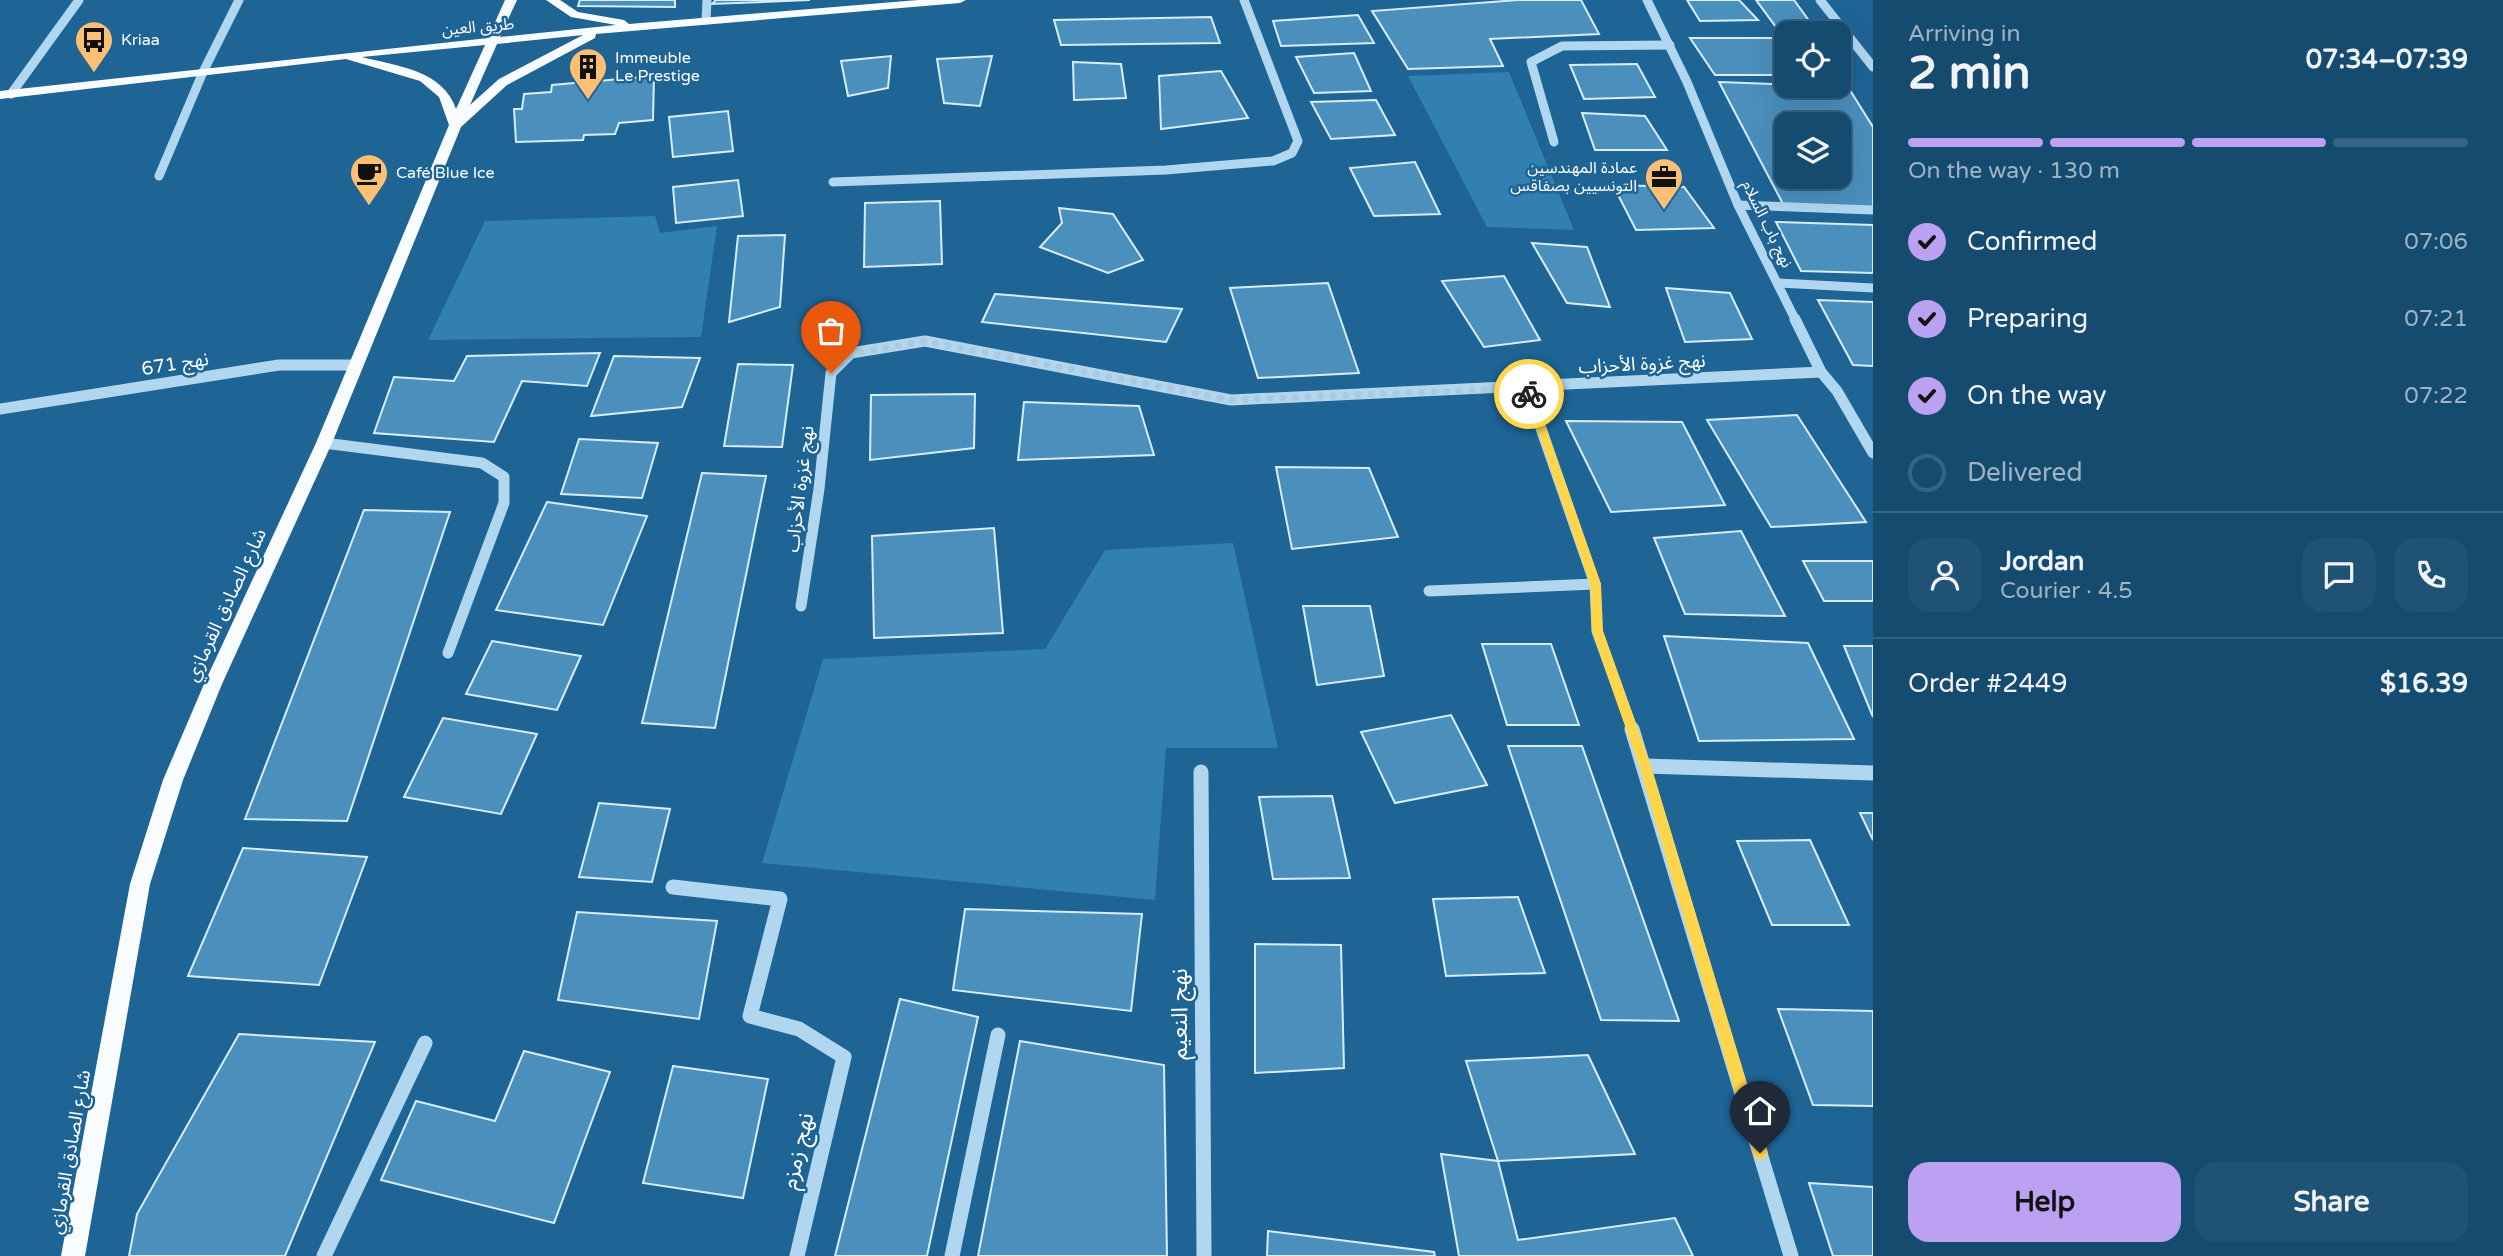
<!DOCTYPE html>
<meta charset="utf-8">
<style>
:root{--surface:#164b70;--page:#1f5275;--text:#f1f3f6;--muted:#9eb3c3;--line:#356383;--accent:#bca0f2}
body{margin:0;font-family:"Varela Round","Noto Sans Arabic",sans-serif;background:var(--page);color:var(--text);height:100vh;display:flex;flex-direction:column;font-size:26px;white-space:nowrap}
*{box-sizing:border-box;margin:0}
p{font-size:23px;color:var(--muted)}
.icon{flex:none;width:38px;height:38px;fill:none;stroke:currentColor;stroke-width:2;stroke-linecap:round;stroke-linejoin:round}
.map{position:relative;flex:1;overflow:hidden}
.details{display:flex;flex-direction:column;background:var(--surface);width:630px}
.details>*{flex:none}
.tools{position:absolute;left:1774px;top:21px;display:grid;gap:14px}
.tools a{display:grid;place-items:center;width:77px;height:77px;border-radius:14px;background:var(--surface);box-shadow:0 7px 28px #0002,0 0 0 2px var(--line);font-size:35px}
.pin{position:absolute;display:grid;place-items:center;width:60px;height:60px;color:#fff;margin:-72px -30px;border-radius:50% 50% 50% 0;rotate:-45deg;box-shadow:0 0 7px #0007}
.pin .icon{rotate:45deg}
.courier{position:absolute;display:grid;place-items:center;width:70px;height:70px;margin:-35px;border:5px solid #ffd54a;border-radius:50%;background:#fff;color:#222;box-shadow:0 2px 9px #0007}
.overview em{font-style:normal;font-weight:700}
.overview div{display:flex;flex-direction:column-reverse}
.overview{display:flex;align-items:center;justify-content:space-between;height:119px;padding:0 35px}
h1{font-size:46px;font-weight:700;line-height:52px}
.bar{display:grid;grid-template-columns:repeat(4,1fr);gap:10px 7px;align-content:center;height:84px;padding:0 35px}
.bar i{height:9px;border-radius:5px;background:var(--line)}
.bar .on{background:var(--accent)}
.bar p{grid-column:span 4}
.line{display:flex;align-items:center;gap:18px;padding:0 35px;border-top:2px solid var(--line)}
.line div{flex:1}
.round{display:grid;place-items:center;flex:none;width:74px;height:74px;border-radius:21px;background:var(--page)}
ol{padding:0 35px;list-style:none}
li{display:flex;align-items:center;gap:21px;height:77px}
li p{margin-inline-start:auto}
li .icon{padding:7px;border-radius:50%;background:var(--accent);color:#111;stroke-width:4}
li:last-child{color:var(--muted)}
li i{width:38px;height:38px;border:4px solid var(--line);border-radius:50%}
.button{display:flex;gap:14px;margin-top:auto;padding:14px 35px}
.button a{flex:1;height:80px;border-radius:21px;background:var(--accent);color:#111;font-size:28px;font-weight:700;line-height:80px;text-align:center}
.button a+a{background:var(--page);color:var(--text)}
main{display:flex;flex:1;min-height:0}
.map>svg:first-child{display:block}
</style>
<main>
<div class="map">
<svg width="1873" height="1256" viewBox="0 0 1873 1256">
<rect width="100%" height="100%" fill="#1e6495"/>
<g fill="#327fb2">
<path d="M1509,72L1574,230L1487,227L1408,76Z"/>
<path d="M655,216L660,233L717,226L701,337L428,340L485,221Z"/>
<path d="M1233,543L1278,748H1166L1155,900L762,863L823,659L1045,649L1105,550Z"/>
</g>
<g fill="#4b8fbd" stroke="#d7edfa" stroke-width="2" fill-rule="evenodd">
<path d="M580,0H675V7L578,6Z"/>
<path d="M716,0H810L712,4Z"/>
<path d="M1518,0H1581L1599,34L1490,39L1503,66L1408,69L1372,11Z"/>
<path d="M1687,0H1739L1758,20L1700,21Z"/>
<path d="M1756,0H1794L1818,33H1787V42Z"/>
<path d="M1358,15L1374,43L1281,46L1273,21Z"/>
<path d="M1211,17L1220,43L1061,45L1054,20Z"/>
<path d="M1690,38H1773L1787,56V75H1715Z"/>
<path d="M1354,53L1371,91L1314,93L1296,57Z"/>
<path d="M891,56L888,88L848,96L841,61Z"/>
<path d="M992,56L980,106L944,103L937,59Z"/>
<path d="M1073,62L1121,64L1126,98L1074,100Z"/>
<path d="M1637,64L1655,97L1584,99L1570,65Z"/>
<path d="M1221,71L1248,118L1161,129L1159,76Z"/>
<path d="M654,76L653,120L619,123L615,134L584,135L583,140L516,142L514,109H522L524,94L551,92L552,85Z"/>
<path d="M1719,82L1848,87L1873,127V208L1783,204ZM1787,124H1839V177H1787Z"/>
<path d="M1376,100L1395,135L1331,139L1311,102Z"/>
<path d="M728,111L733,151L673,157L669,117Z"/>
<path d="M1582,113L1645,116L1667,150H1595Z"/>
<path d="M1415,162L1440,214L1374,216L1350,168Z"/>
<path d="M738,180L743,216L676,223L673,187Z"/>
<path d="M1613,185L1684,187L1714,228L1636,230Z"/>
<path d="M940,201L942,264L864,267L865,203Z"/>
<path d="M1059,208L1113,214L1143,260L1108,273L1040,247L1062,223Z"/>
<path d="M1776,222L1873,225V273L1801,271Z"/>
<path d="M785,235L780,307L729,322L738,236Z"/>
<path d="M1532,243L1587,247L1610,307L1567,303Z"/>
<path d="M1504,276L1540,340L1484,347L1442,281Z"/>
<path d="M1328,283L1359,373L1258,378L1230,288Z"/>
<path d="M1666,288L1730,293L1752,339L1685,342Z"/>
<path d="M995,294L1182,309L1166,342L982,322Z"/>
<path d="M1818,300L1873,302V366L1853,365Z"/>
<path d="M600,353L587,386L522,381L494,442L374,433L394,377L454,381L467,356Z"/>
<path d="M614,356L700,358L682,407L591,416Z"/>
<path d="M738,364L793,365L782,447L724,446Z"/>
<path d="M975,394L974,448L870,460L871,395Z"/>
<path d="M1024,402L1139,406L1154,455L1018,460Z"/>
<path d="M1797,415L1866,522L1771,527L1707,420Z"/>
<path d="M1566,421L1682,422L1725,505L1611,512Z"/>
<path d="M579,439L658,443L642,498L561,494Z"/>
<path d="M1276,467L1369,468L1398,537L1292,549Z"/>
<path d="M702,473L766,476L715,728L642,723Z"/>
<path d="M547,502L647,516L603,625L496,610Z"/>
<path d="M364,510L450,512L347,821L245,819Z"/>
<path d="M994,528L1003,633L874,638L872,536Z"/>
<path d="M1741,531L1785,616L1685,614L1654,538Z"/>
<path d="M1803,561H1873V601H1824Z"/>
<path d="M1303,606H1370L1384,676L1317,685Z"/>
<path d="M1664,636L1808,643L1854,739L1699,741Z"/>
<path d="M492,641L581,656L557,710L466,694Z"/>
<path d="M1482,644H1551L1579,725H1507Z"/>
<path d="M1844,646H1873V717Z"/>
<path d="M1451,715L1487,785L1395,803L1361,732Z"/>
<path d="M443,718L537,734L501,814L404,797Z"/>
<path d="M1508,746H1582L1679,1021L1601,1020Z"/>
<path d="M1332,796L1350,878L1273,879L1259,797Z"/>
<path d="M599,803L670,809L652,882L579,877Z"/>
<path d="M1860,813H1873V840Z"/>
<path d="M1810,840L1849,925H1772L1737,841Z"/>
<path d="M243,848L367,857L319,985L188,976Z"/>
<path d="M1518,897L1545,973L1446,976L1433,899Z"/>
<path d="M965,909L1142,914L1131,1011L953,990Z"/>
<path d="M577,912L717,921L699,1019L558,1000Z"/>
<path d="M1255,944L1341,945L1344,1068L1255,1073Z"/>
<path d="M900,999L978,1017L927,1256H835Z"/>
<path d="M1778,1009L1873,1011V1106L1813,1105Z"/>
<path d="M239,1034L375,1042L285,1256H129L137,1214Z"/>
<path d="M1020,1041L1164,1065L1167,1256H978Z"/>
<path d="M524,1051L610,1072L554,1223L381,1180L416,1101L495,1121Z"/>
<path d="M1588,1055L1635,1154L1498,1161L1466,1061Z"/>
<path d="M673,1066L768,1079L743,1198L643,1183Z"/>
<path d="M1441,1154L1498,1161L1518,1240L1675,1218L1693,1256H1459Z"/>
<path d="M1809,1183L1873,1187V1256H1833Z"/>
<path d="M1268,1231L1434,1252L1435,1256H1267Z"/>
</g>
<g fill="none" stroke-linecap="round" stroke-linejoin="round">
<g stroke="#b1d6ef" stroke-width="9">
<path d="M1647,0L1687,82L1738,205L1796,321"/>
<path d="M1820,0L1873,67"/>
<path d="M706,20L707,0"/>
<path d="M11,94L79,0"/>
<path d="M1554,142L1531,62L1562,46L1670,45"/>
<path d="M159,176L203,72L239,0"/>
<path d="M833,182L1166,170L1273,161L1292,153L1298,141L1244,0"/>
<path d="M1738,205L1873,210"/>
<path d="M1779,283L1873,288"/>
</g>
<g stroke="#b1d6ef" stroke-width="11">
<path d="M1795,319L1821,372L1837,391L1873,453"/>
<path d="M1527,388L1595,584L1597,631L1633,731"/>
<path d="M0,409L279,365H357"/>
<path d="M324,443L482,463L504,477V503L448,653"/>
<path d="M1429,591L1595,584"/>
<path d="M801,606L819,489L831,373L851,353L925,341L1231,400L1821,372"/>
</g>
<g stroke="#b1d6ef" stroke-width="15">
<path d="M1632,729L1791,1256"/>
<path d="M1645,766L1873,773"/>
<path d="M1201,772L1204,1256"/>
<path d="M673,887L780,899L750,1016L799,1029L844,1057L797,1256"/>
<path d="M324,1256L425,1043"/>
<path d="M952,1256L998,1035"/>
</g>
<path fill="#f9fcff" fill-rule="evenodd" d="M505,0H517L500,37L616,25L571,17L546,0H560L578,12L624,20L629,24L918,0H966L960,3L596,34L595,38L507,85L461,127L332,443L222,684L183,780L150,884L85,1256H61L130,884L163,780L204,684L316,443L449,125L439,97L420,81L346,59L0,99V91L488,38ZM583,35L499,79L470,105L497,44ZM485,45L456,109C443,70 397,66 362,57Z"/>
</g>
<path fill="#ffd54a" d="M1529,391L1534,394L1601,584L1603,631L1651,766L1768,1153L1765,1158L1760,1160L1755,1158L1753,1153L1639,766L1592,631L1590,584L1525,394Z"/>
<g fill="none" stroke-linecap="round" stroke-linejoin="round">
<path stroke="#b0c9da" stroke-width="7" stroke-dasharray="0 12.6" d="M831,373L851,354L925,341L1231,400L1527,388L1529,394"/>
</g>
<defs>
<symbol id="bus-pin" viewBox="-11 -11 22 30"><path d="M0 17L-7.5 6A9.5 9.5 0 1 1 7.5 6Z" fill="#fdbf71" stroke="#1e6495"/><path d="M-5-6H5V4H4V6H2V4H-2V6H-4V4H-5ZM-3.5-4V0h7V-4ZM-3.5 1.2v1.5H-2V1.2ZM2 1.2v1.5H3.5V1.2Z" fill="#111"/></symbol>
<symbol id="building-pin" viewBox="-11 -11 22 30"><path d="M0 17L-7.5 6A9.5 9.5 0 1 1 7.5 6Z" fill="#fdbf71" stroke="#1e6495"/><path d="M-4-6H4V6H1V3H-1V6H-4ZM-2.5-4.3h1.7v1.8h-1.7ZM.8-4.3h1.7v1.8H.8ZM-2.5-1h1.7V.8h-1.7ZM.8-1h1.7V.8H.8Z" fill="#111"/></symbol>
<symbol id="cafe-pin" viewBox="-11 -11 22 30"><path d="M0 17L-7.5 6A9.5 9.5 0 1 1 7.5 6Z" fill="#fdbf71" stroke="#1e6495"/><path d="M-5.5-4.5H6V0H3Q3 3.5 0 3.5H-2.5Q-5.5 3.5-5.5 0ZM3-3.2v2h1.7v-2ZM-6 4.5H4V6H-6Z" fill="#111"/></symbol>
<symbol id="office-pin" viewBox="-11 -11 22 30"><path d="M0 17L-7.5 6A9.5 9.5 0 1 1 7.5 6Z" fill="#fdbf71" stroke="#1e6495"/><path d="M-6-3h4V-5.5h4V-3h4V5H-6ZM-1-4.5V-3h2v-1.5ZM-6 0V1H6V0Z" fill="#111"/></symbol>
</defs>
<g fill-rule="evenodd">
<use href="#bus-pin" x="72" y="18" width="44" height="60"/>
<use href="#building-pin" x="566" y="45" width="44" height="60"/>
<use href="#cafe-pin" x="347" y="151" width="44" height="60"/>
<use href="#office-pin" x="1642" y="155" width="44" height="60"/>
</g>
<g text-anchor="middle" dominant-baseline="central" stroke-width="5" stroke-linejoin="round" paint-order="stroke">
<g font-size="16" fill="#fff" stroke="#1e6495">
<text transform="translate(478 27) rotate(-5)">طريق العين</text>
<text transform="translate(1767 224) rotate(64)">نهج باب السلام</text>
</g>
<g font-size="16" fill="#fff" stroke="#1e6495" text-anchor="start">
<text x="121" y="40">Kriaa</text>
<text x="615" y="58">Immeuble<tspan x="615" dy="18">Le Prestige</tspan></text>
<text x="1637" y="168" text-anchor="end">عمادة المهندسين<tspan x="1637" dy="18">التونسيين بصفاقس</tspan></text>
<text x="396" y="173">Café Blue Ice</text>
</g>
<g font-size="19" fill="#fff" stroke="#1e6495">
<text transform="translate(175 364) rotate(-9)">نهج 671</text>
<text transform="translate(1642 364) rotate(-3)">نهج غزوة الأحزاب</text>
<text transform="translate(800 489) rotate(-83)">نهج غزوة الأحزاب</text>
<text transform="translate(226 605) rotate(-65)">شارع الصادق القرمازي</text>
<text transform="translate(70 1152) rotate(-80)">شارع الصادق القرمازي</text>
</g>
<g font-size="23" fill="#fff" stroke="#1e6495">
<text transform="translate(1180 1014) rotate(-90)">نهج النعيم</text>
<text transform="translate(798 1151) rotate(-77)">نهج زمزم</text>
</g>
</g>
</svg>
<div class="tools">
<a><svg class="icon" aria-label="locate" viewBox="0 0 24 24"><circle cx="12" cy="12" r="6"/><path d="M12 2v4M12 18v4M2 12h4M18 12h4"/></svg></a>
<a><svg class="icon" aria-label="layers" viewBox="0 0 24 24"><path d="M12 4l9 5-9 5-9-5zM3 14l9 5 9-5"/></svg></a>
</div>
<div class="pin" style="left:831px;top:373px;background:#ea580c"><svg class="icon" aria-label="bag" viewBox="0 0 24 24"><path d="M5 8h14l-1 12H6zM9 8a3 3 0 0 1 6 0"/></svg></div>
<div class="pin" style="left:1760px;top:1153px;background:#1f2937"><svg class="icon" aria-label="home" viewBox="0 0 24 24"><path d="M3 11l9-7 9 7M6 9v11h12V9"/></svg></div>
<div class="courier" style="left:1529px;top:394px"><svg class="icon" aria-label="bike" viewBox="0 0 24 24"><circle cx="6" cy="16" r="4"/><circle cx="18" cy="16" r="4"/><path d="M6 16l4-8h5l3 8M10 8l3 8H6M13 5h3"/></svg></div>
</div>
<section class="details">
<div class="overview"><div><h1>2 min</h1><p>Arriving in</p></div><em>07:34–07:39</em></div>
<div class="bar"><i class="on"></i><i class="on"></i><i class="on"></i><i></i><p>On the way · 130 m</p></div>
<ol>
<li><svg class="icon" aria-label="check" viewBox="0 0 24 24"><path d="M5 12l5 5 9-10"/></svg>Confirmed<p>07:06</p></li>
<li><svg class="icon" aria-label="check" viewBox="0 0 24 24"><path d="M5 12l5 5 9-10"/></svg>Preparing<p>07:21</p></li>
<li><svg class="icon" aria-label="check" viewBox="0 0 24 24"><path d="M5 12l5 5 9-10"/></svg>On the way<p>07:22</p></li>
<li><i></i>Delivered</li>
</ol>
<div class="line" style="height:126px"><a class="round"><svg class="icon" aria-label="person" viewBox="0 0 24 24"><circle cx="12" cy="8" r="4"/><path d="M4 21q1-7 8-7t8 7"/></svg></a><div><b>Jordan</b><p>Courier · 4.5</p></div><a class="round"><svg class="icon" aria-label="chat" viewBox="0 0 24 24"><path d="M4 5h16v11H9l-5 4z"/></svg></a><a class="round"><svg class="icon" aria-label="phone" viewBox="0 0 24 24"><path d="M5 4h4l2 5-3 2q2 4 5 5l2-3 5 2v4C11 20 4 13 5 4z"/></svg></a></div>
<div class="line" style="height:91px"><div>Order #2449</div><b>$16.39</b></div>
<div class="button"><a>Help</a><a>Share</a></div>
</section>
</main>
